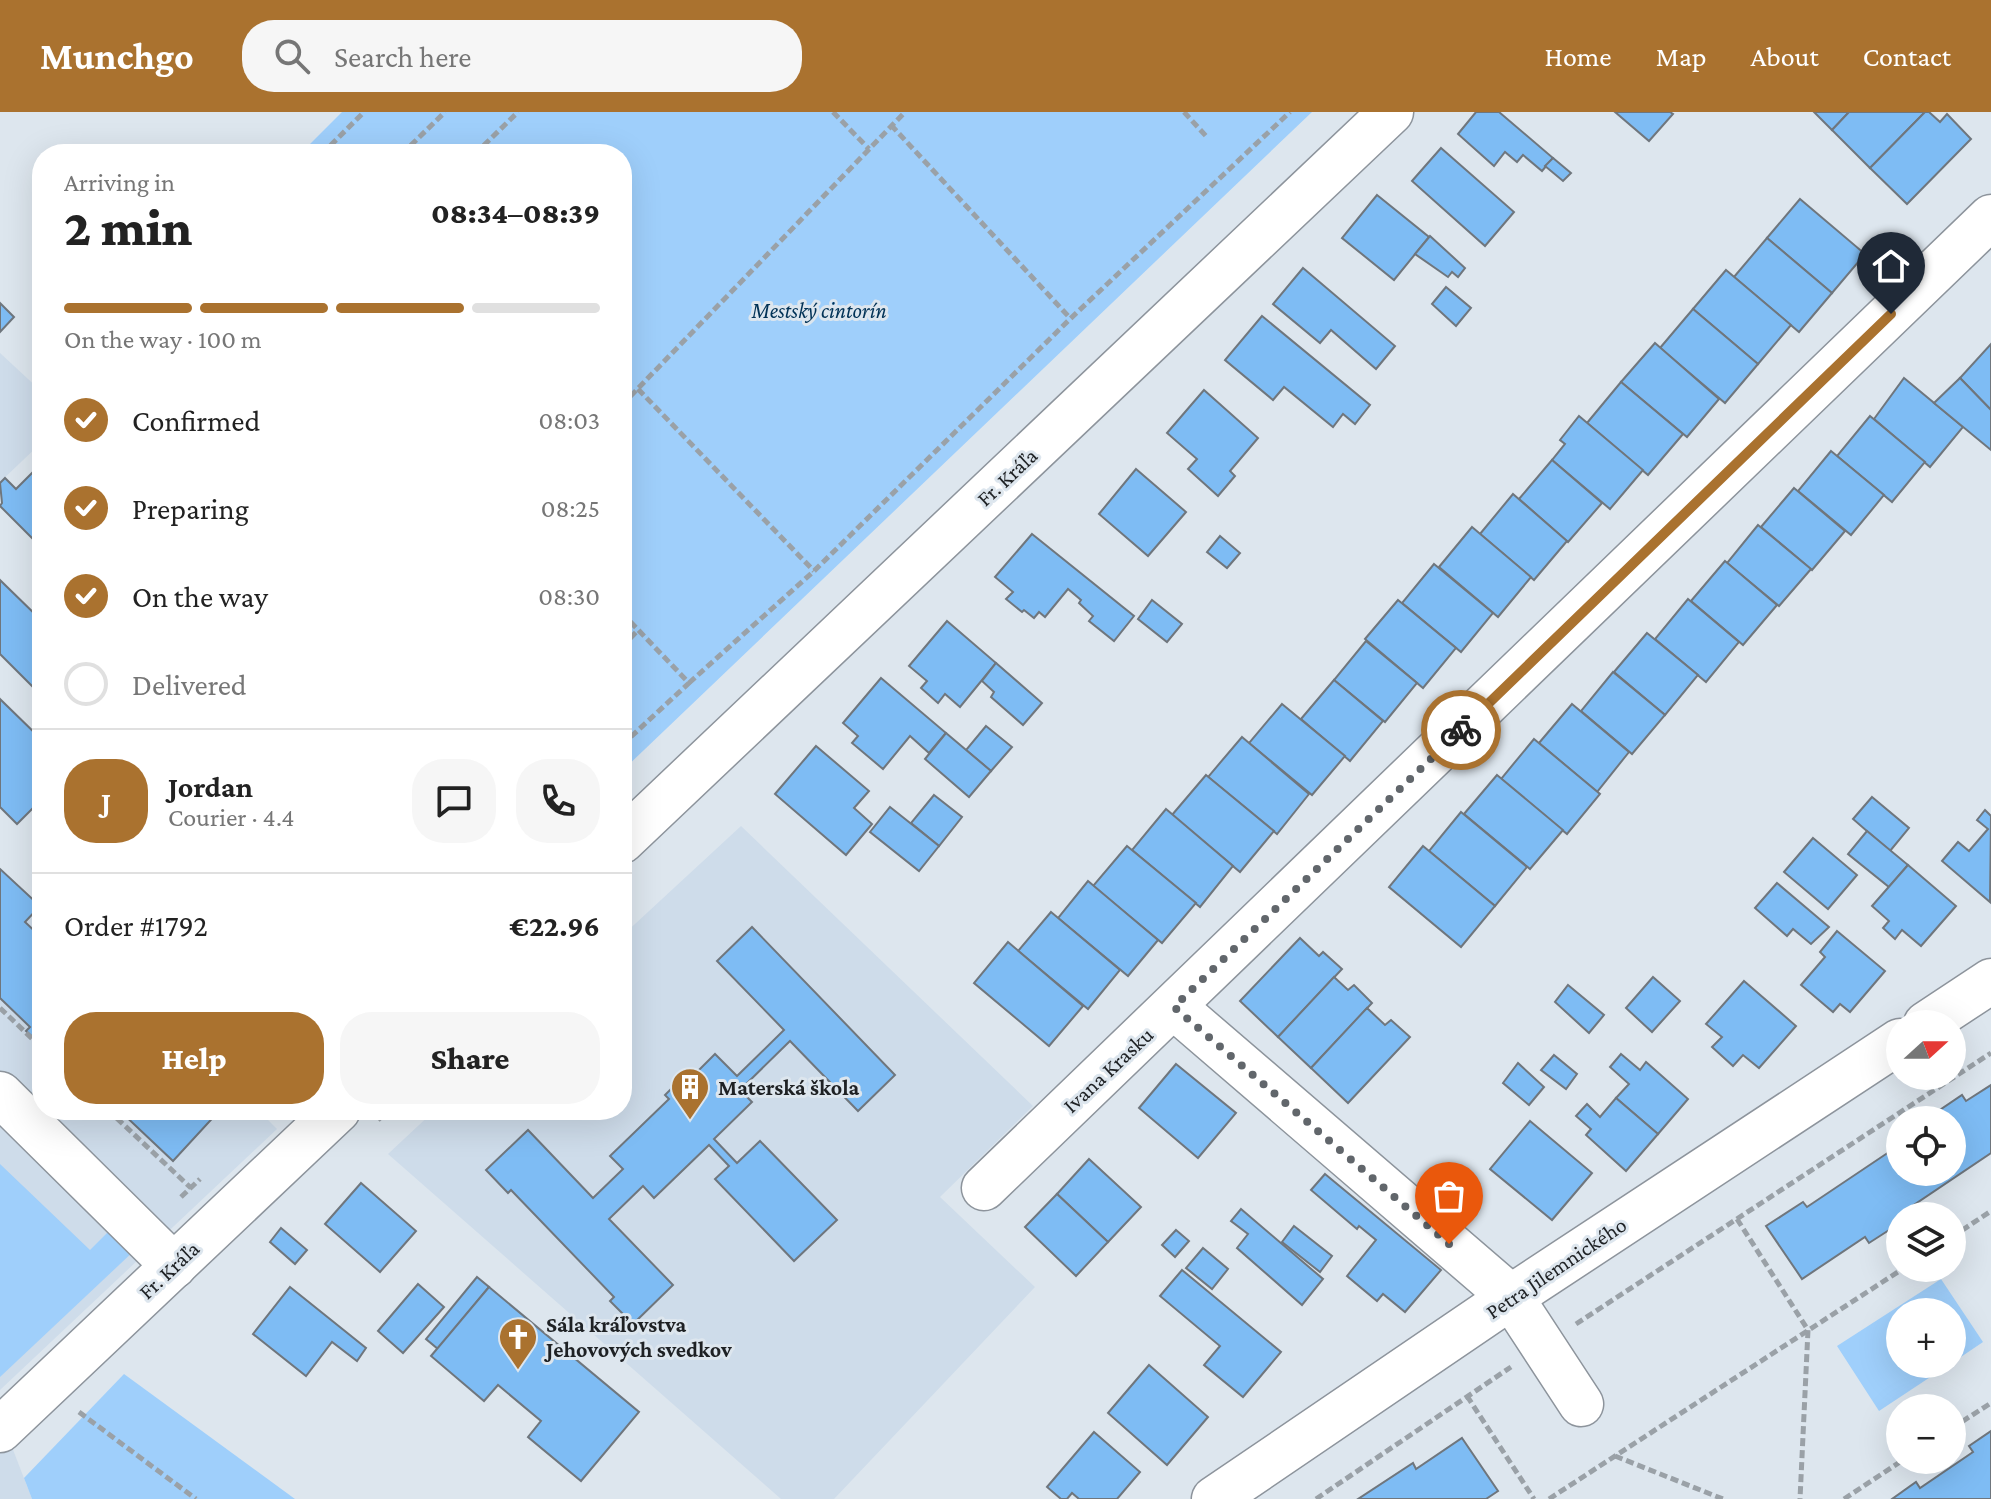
<!DOCTYPE html>
<meta charset="utf-8">
<style>
:root{--surface:#fff;--page:#f6f6f6;--text:#222;--muted:#767676;--line:#e0e0e0;--accent:#aa722f}
body{margin:0;font-family:"Crimson Pro",serif;background:var(--page);color:var(--text);height:100vh;display:flex;flex-direction:column;font-size:30px;white-space:nowrap}
*{box-sizing:border-box;margin:0}
p{font-size:26px;color:var(--muted)}
.icon{flex:none;width:44px;height:44px;fill:none;stroke:currentColor;stroke-width:2;stroke-linecap:round;stroke-linejoin:round}
.map{position:relative;flex:1;overflow:hidden}
.drawer{position:absolute;left:32px;top:32px;width:600px;height:976px;display:flex;flex-direction:column;background:var(--surface);border-radius:32px;box-shadow:0 8px 32px #0002}
.drawer>*{flex:none}
.needle{width:52px;rotate:69deg}
.controls{position:absolute;left:1886px;top:898px;display:grid;gap:16px}
.controls a{display:grid;place-items:center;width:80px;height:80px;border-radius:50%;background:var(--surface);box-shadow:0 8px 32px #0002;font-size:40px}
.pin{position:absolute;display:grid;place-items:center;width:68px;height:68px;color:#fff;margin:-82px -34px;border-radius:50% 50% 50% 0;rotate:-45deg;box-shadow:0 0 8px #0007}
.pin .icon{rotate:45deg}
.courier{position:absolute;display:grid;place-items:center;width:80px;height:80px;margin:-40px;border:6px solid #aa722f;border-radius:50%;background:#fff;color:#222;box-shadow:0 2px 10px #0007}
.headline em{font-style:normal;font-weight:800}
.headline div{display:flex;flex-direction:column-reverse}
.headline{display:flex;align-items:center;justify-content:space-between;height:136px;padding:0 32px}
h1{font-size:52px;font-weight:800;line-height:60px}
.bar{display:grid;grid-template-columns:repeat(4,1fr);gap:12px 8px;align-content:center;height:96px;padding:0 32px}
.bar i{height:10px;border-radius:6px;background:var(--line)}
.bar .selected{background:var(--accent)}
.bar p{grid-column:span 4}
.line{display:flex;align-items:center;gap:20px;padding:0 32px;border-top:2px solid var(--line)}
.line div{flex:1}
.round{display:grid;place-items:center;flex:none;width:84px;height:84px;border-radius:32px;background:var(--page)}
ol{padding:0 32px;list-style:none}
li{display:flex;align-items:center;gap:24px;height:88px}
li p{margin-inline-start:auto}
li .icon{padding:8px;border-radius:50%;background:var(--accent);color:#fff;stroke-width:4}
li:last-child{color:var(--muted)}
li i{width:44px;height:44px;border:4px solid var(--line);border-radius:50%}
.action{display:flex;gap:16px;margin-top:auto;padding:16px 32px}
.action a{flex:1;height:92px;border-radius:32px;background:var(--accent);color:#fff;font-size:32px;font-weight:800;line-height:92px;text-align:center}
.action a+a{background:var(--page);color:var(--text)}
header{display:flex;align-items:center;gap:48px;box-sizing:border-box;height:112px;padding:0 40px;background:var(--accent);color:#fff}
header strong{font-size:38px}
nav{display:flex;gap:44px;margin-inline-start:auto;font-size:28px}
.search{width:560px;height:72px;background:var(--page);display:flex;align-items:center;gap:20px;box-sizing:border-box;padding:0 28px;border-radius:32px;color:var(--muted);font-size:30px}
.map>svg:first-child{display:block}
</style>
<header>
<strong>Munchgo</strong>
<div class="search"><svg class="icon" aria-label="search" viewBox="0 0 24 24"><circle cx="10" cy="10" r="6"/><path d="M15 15l6 6"/></svg>Search here</div>
<nav><a>Home</a><a>Map</a><a>About</a><a>Contact</a></nav>
</header>
<div class="map">
<svg width="1991" height="1387" viewBox="0 0 1991 1387">
<rect width="100%" height="100%" fill="#dde6ee"/>
<g fill="#cedcea">
<path d="M0,241L42,280V330L0,370Z"/>
<path d="M741,714L1033,994L940,1085L1035,1175L834,1387H781L388,1042L435,998H622V824Z"/>
<path d="M0,757L42,796V998H258L277,1017L0,1278Z"/>
<path d="M0,1304L32,1387H0Z"/>
</g>
<g fill="#9fcffb">
<path d="M342,0H1312L622,659V42H300Z"/>
<path d="M0,1052L90,1138L114,1114L136,1137L0,1265Z"/>
<path d="M1941,1167L1983,1230L1952,1251V1200H1900V1252H1950L1879,1299L1837,1234Z"/>
<path d="M124,1262L295,1387H32L24,1366Z"/>
</g>
<g fill="#7ebcf4" stroke="#6f767d" stroke-width="2">
<path d="M1476,0H1499L1553,46L1542,59L1523,43L1517,50L1505,40L1494,54L1458,22Z"/>
<path d="M1615,0H1670L1673,2L1649,29Z"/>
<path d="M1814,0H1849L1832,18Z"/>
<path d="M1849,0H1925L1870,56L1832,18Z"/>
<path d="M1925,0H1929L1940,10L1947,2L1971,27L1907,92L1870,56Z"/>
<path d="M1441,36L1514,100L1485,134L1412,69Z"/>
<path d="M1553,46L1571,61L1563,69L1545,54Z"/>
<path d="M1377,83L1429,125L1394,168L1342,126Z"/>
<path d="M1800,87L1865,142L1832,181L1767,126Z"/>
<path d="M1430,124L1465,156L1458,165L1452,160L1448,165L1415,142Z"/>
<path d="M1767,126L1832,181L1799,220L1734,165Z"/>
<path d="M1303,156L1395,234L1376,257L1331,218L1320,231L1273,192Z"/>
<path d="M1726,158L1791,213L1758,252L1693,197Z"/>
<path d="M1446,175L1471,196L1456,214L1432,192Z"/>
<path d="M0,191L14,205L0,220Z"/>
<path d="M1693,197L1758,252L1725,291L1660,236Z"/>
<path d="M1262,204L1370,293L1355,312L1343,302L1333,315L1284,275L1273,288L1225,248Z"/>
<path d="M1655,231L1719,287L1687,325L1621,270Z"/>
<path d="M1991,232V298L1960,266Z"/>
<path d="M1904,266L1963,315L1930,355L1874,307Z"/>
<path d="M1960,266L1991,298V338L1934,291Z"/>
<path d="M1621,270L1683,322L1648,363L1587,311Z"/>
<path d="M1204,278L1258,326L1230,359L1235,364L1218,384L1188,357L1197,347L1167,321Z"/>
<path d="M1579,304L1643,358L1610,397L1552,348L1565,332L1560,328Z"/>
<path d="M1870,304L1925,350L1892,390L1837,344Z"/>
<path d="M1831,339L1884,383L1851,423L1798,379Z"/>
<path d="M1552,348L1602,391L1568,430L1519,387Z"/>
<path d="M42,351V436L0,394L2,391L0,371L5,366L16,377Z"/>
<path d="M1136,357L1186,400L1148,444L1099,402Z"/>
<path d="M1794,376L1845,419L1812,458L1761,415Z"/>
<path d="M1513,382L1567,429L1534,468L1480,422Z"/>
<path d="M1758,413L1811,457L1779,494L1727,451Z"/>
<path d="M1472,415L1531,465L1498,505L1439,455Z"/>
<path d="M1032,422L1134,504L1114,529L1089,509L1093,504L1079,491L1081,488L1068,477L1045,505L1039,500L1034,506L1024,498L1022,500L1006,487L1013,480L995,465Z"/>
<path d="M1220,424L1240,441L1227,456L1207,440Z"/>
<path d="M1725,449L1777,493L1743,533L1691,489Z"/>
<path d="M1434,452L1493,501L1461,540L1402,491Z"/>
<path d="M0,468L42,509V584L0,542Z"/>
<path d="M1688,487L1739,530L1706,570L1655,527Z"/>
<path d="M1152,488L1182,512L1167,530L1138,507Z"/>
<path d="M1398,488L1456,536L1423,576L1365,527Z"/>
<path d="M947,509L996,551L960,595L945,582L938,591L921,576L927,569L909,554Z"/>
<path d="M1647,521L1698,563L1665,603L1614,560Z"/>
<path d="M1366,529L1417,571L1385,610L1334,568Z"/>
<path d="M996,551L1042,591L1023,613L991,585L994,580L982,569Z"/>
<path d="M1613,560L1665,603L1632,642L1581,599Z"/>
<path d="M881,566L946,621L929,641L910,624L883,657L852,631L858,624L843,611Z"/>
<path d="M1334,568L1383,609L1350,649L1301,607Z"/>
<path d="M0,587L42,628V687L17,712L0,695Z"/>
<path d="M1282,592L1345,644L1312,683L1249,631Z"/>
<path d="M1572,592L1629,640L1597,680L1539,631Z"/>
<path d="M986,614L1012,635L991,659L966,638Z"/>
<path d="M946,621L991,659L969,685L925,647Z"/>
<path d="M1242,625L1309,682L1277,722L1208,665Z"/>
<path d="M1534,627L1600,682L1567,722L1501,667Z"/>
<path d="M816,634L869,679L854,696L872,712L846,743L775,682Z"/>
<path d="M1206,663L1274,719L1240,760L1172,703Z"/>
<path d="M1497,663L1563,718L1530,757L1464,702Z"/>
<path d="M934,683L962,705L939,734L911,711Z"/>
<path d="M1872,685L1909,716L1890,739L1853,707Z"/>
<path d="M890,695L939,734L919,759L870,720Z"/>
<path d="M1166,697L1233,754L1200,795L1132,738Z"/>
<path d="M1985,698L1991,704L1990,790L1942,749L1958,730L1969,739L1988,717L1977,708Z"/>
<path d="M1461,700L1527,755L1495,794L1429,739Z"/>
<path d="M1867,719L1908,753L1889,775L1848,742Z"/>
<path d="M1813,726L1857,763L1828,797L1784,760Z"/>
<path d="M1127,734L1196,791L1162,831L1093,774Z"/>
<path d="M1423,734L1495,794L1461,835L1389,775Z"/>
<path d="M1908,753L1956,794L1921,834L1902,818L1895,827L1883,816L1889,809L1872,794Z"/>
<path d="M0,757L40,794L25,810L42,826V934L26,919L30,915L0,886Z"/>
<path d="M1088,769L1158,828L1128,864L1058,806Z"/>
<path d="M1777,771L1829,815L1811,832L1793,817L1787,824L1755,796Z"/>
<path d="M1051,800L1120,858L1088,897L1018,839Z"/>
<path d="M752,815L895,963L858,999L790,929L740,978L752,990L714,1027L737,1051L760,1029L837,1108L794,1149L715,1067L729,1054L709,1033L654,1086L643,1074L609,1107L673,1173L633,1212L610,1189L614,1185L511,1078L508,1081L486,1058L528,1018L593,1086L623,1057L610,1044L669,987L665,983L677,971L681,976L715,942L737,964L784,918L717,849Z"/>
<path d="M1837,819L1885,859L1850,900L1840,892L1833,900L1801,873L1825,845L1820,840Z"/>
<path d="M1300,826L1319,844L1323,840L1342,857L1278,925L1240,889Z"/>
<path d="M1008,830L1083,894L1049,934L974,871Z"/>
<path d="M1334,865L1348,878L1354,873L1372,891L1311,956L1278,925Z"/>
<path d="M1653,865L1680,889L1652,920L1626,896Z"/>
<path d="M1744,869L1796,914L1759,956L1743,943L1733,954L1712,935L1722,925L1706,912Z"/>
<path d="M1568,873L1604,903L1589,921L1555,890Z"/>
<path d="M1367,896L1385,913L1391,908L1410,925L1348,991L1311,956Z"/>
<path d="M1621,942L1640,958L1646,950L1688,987L1658,1022L1616,986L1629,972L1610,955Z"/>
<path d="M1554,943L1577,962L1566,977L1541,958Z"/>
<path d="M1518,951L1544,975L1529,993L1503,971Z"/>
<path d="M1176,952L1236,1001L1198,1046L1139,996Z"/>
<path d="M1991,973V1041L1902,1101L1903,1104H1900V1111L1869,1131L1865,1125L1802,1167L1766,1114L1803,1090L1807,1095L1895,1036L1892,1030L1900,1025V1060H1952V1008H1925L1962,983L1966,989Z"/>
<path d="M1616,986L1658,1022L1626,1059L1586,1023L1591,1017L1576,1004L1587,992L1600,1005Z"/>
<path d="M119,998H220L173,1049Z"/>
<path d="M1530,1009L1592,1061L1552,1108L1490,1057Z"/>
<path d="M1089,1047L1141,1095L1108,1130L1057,1082Z"/>
<path d="M1325,1062L1441,1158L1405,1200L1383,1182L1377,1189L1347,1164L1376,1128L1359,1114L1357,1117L1311,1078Z"/>
<path d="M361,1071L416,1119L380,1160L325,1112Z"/>
<path d="M1057,1082L1108,1130L1076,1164L1025,1115Z"/>
<path d="M1241,1097L1323,1167L1302,1193L1237,1136L1248,1122L1231,1109Z"/>
<path d="M1294,1114L1332,1144L1320,1160L1282,1130Z"/>
<path d="M281,1116L307,1138L295,1152L270,1130Z"/>
<path d="M1176,1118L1189,1129L1175,1145L1162,1133Z"/>
<path d="M1203,1136L1228,1157L1212,1177L1186,1156Z"/>
<path d="M1182,1158L1281,1240L1243,1285L1204,1253L1220,1234L1160,1184Z"/>
<path d="M477,1165L489,1175L438,1237L426,1227Z"/>
<path d="M418,1172L444,1195L403,1241L378,1219Z"/>
<path d="M290,1175L366,1236L357,1249L332,1230L306,1264L253,1222Z"/>
<path d="M489,1175L639,1300L581,1369L528,1325L541,1309L498,1273L484,1289L431,1244Z"/>
<path d="M1149,1253L1208,1305L1167,1353L1108,1301Z"/>
<path d="M1991,1319V1387H1892L1916,1370L1920,1376L1973,1340L1969,1334Z"/>
<path d="M1094,1320L1140,1360L1117,1387H1079L1072,1381L1067,1387H1061L1047,1375Z"/>
<path d="M1462,1326L1498,1379L1486,1387H1358L1413,1351L1416,1357Z"/>
</g>
<g fill="none" stroke-linecap="round" stroke-linejoin="round">
<defs>
<g id="minor">
<path d="M622,729L1391,0"/>
<path d="M1174,895L1511,1185L1581,1292"/>
<path d="M1926,912L1991,869"/>
<path d="M0,982L174,1154"/>
<path d="M984,1076L1991,105"/>
<path d="M0,1318L338,998"/>
<path d="M1214,1387L1511,1185L1900,929"/>
</g>
</defs>
<use href="#minor" stroke="#8d949c" stroke-width="47"/>
<g stroke="#9aa1a7" stroke-width="5" stroke-dasharray="8 4" stroke-linecap="butt">
<path d="M833,0L869,37"/>
<path d="M1184,0L1206,24"/>
<path d="M891,13L1070,206"/>
<path d="M322,42L364,0"/>
<path d="M402,42L445,0"/>
<path d="M475,42L518,0"/>
<path d="M638,277L814,459"/>
<path d="M622,293L905,0"/>
<path d="M622,501L689,571L622,633"/>
<path d="M622,535L638,518"/>
<path d="M689,571L814,459L1070,207L1290,0"/>
<path d="M0,896L42,936"/>
<path d="M108,998L191,1076"/>
<path d="M378,1008L389,998"/>
<path d="M181,1085L200,1067"/>
<path d="M1737,1107L1808,1218L1800,1387"/>
<path d="M1952,1125L1991,1099"/>
<path d="M1576,1212L1991,941"/>
<path d="M1467,1284L1534,1387"/>
<path d="M79,1300L196,1387"/>
<path d="M1952,1316L1991,1291"/>
<path d="M1615,1344L1723,1387"/>
<path d="M1316,1387L1511,1255"/>
<path d="M1549,1387L1904,1156"/>
<path d="M1844,1387L1903,1348"/>
</g>
<use href="#minor" stroke="#fff" stroke-width="44"/>
</g>
<g fill="none" stroke-linecap="round" stroke-linejoin="round">
<path stroke="#61666b" stroke-width="8" stroke-dasharray="0 14.4" d="M1449,1132L1174,895L1461,618"/>
<path stroke="#aa722f" stroke-width="10" d="M1461,618L1891,202"/>
</g>
<defs>
<symbol id="building-pin" viewBox="-11 -11 22 30"><path d="M0 17L-7.5 6A9.5 9.5 0 1 1 7.5 6Z" fill="#aa722f" stroke="#dde6ee"/><path d="M-4-6H4V6H1V3H-1V6H-4ZM-2.5-4.3h1.7v1.8h-1.7ZM.8-4.3h1.7v1.8H.8ZM-2.5-1h1.7V.8h-1.7ZM.8-1h1.7V.8H.8Z" fill="#fff"/></symbol>
<symbol id="church-pin" viewBox="-11 -11 22 30"><path d="M0 17L-7.5 6A9.5 9.5 0 1 1 7.5 6Z" fill="#aa722f" stroke="#dde6ee"/><path d="M-1.2-6h2.4v3.5h3.3v2.4h-3.3V6h-2.4V-.1h-3.3v-2.4h3.3Z" fill="#fff"/></symbol>
</defs>
<g fill-rule="evenodd">
<use href="#building-pin" x="668" y="953" width="44" height="60"/>
<use href="#church-pin" x="496" y="1203" width="44" height="60"/>
</g>
<g text-anchor="middle" dominant-baseline="central" stroke-width="6" stroke-linejoin="round" paint-order="stroke">
<g font-size="22" font-style="italic" fill="#013256" stroke="#dde6ee">
<text x="819" y="198">Mestský cintorín</text>
</g>
<g font-size="22" fill="#1e2124" stroke="#dde6ee">
<text transform="translate(1007 365) rotate(-43)">Fr. Kráľa</text>
<text transform="translate(1108 958) rotate(-43)">Ivana Krasku</text>
<text transform="translate(1556 1156) rotate(-34)">Petra Jilemnického</text>
<text transform="translate(169 1158) rotate(-43)">Fr. Kráľa</text>
</g>
<g font-size="22" font-weight="bold" fill="#1e2124" stroke="#dde6ee" text-anchor="start">
<text x="718" y="975">Materská škola</text>
<text x="546" y="1212">Sála kráľovstva<tspan x="546" dy="25">Jehovových svedkov</tspan></text>
</g>
</g>
</svg>
<div class="controls">
<a><svg class="needle" viewBox="-14 -14 28 28"><path d="M0-13l5 13h-10z" fill="#e53935"/><path d="M0 13l5-13h-10z" fill="#767676"/></svg></a>
<a><svg class="icon" aria-label="locate" viewBox="0 0 24 24"><circle cx="12" cy="12" r="6"/><path d="M12 2v4M12 18v4M2 12h4M18 12h4"/></svg></a>
<a><svg class="icon" aria-label="layers" viewBox="0 0 24 24"><path d="M12 4l9 5-9 5-9-5zM3 14l9 5 9-5"/></svg></a>
<a>+</a>
<a>−</a>
</div>
<div class="pin" style="left:1449px;top:1132px;background:#ea580c"><svg class="icon" aria-label="bag" viewBox="0 0 24 24"><path d="M5 8h14l-1 12H6zM9 8a3 3 0 0 1 6 0"/></svg></div>
<div class="pin" style="left:1891px;top:202px;background:#1f2937"><svg class="icon" aria-label="home" viewBox="0 0 24 24"><path d="M3 11l9-7 9 7M6 9v11h12V9"/></svg></div>
<div class="courier" style="left:1461px;top:618px"><svg class="icon" aria-label="bike" viewBox="0 0 24 24"><circle cx="6" cy="16" r="4"/><circle cx="18" cy="16" r="4"/><path d="M6 16l4-8h5l3 8M10 8l3 8H6M13 5h3"/></svg></div>
<section class="drawer">
<div class="headline"><div><h1>2 min</h1><p>Arriving in</p></div><em>08:34–08:39</em></div>
<div class="bar"><i class="selected"></i><i class="selected"></i><i class="selected"></i><i></i><p>On the way · 100 m</p></div>
<ol>
<li><svg class="icon" aria-label="check" viewBox="0 0 24 24"><path d="M5 12l5 5 9-10"/></svg>Confirmed<p>08:03</p></li>
<li><svg class="icon" aria-label="check" viewBox="0 0 24 24"><path d="M5 12l5 5 9-10"/></svg>Preparing<p>08:25</p></li>
<li><svg class="icon" aria-label="check" viewBox="0 0 24 24"><path d="M5 12l5 5 9-10"/></svg>On the way<p>08:30</p></li>
<li><i></i>Delivered</li>
</ol>
<div class="line" style="height:144px"><b class="round" style="background:var(--accent);color:#fff">J</b><div><b>Jordan</b><p>Courier · 4.4</p></div><a class="round"><svg class="icon" aria-label="chat" viewBox="0 0 24 24"><path d="M4 5h16v11H9l-5 4z"/></svg></a><a class="round"><svg class="icon" aria-label="phone" viewBox="0 0 24 24"><path d="M5 4h4l2 5-3 2q2 4 5 5l2-3 5 2v4C11 20 4 13 5 4z"/></svg></a></div>
<div class="line" style="height:104px"><div>Order #1792</div><b>€22.96</b></div>
<div class="action"><a>Help</a><a>Share</a></div>
</section>
</div>
